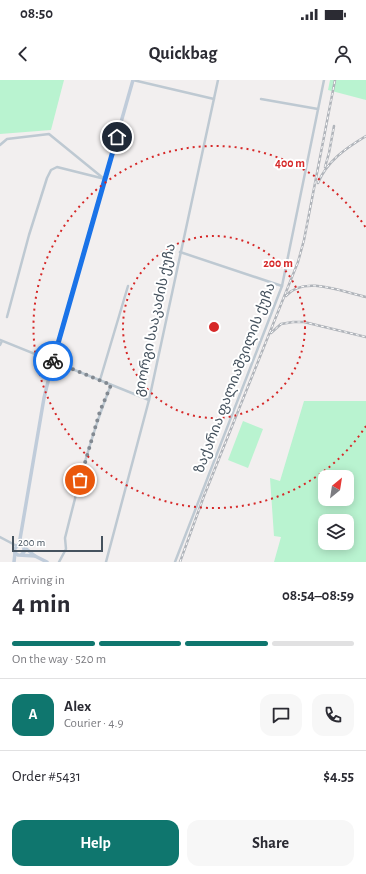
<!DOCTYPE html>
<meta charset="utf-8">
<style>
:root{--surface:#fff;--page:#f7f7f7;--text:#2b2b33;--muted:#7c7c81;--line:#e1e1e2;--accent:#0f766e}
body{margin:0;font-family:"Alegreya Sans","Noto Sans Georgian",sans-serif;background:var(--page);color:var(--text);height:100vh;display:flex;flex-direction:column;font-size:15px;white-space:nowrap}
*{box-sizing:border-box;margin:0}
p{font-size:13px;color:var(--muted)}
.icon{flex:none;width:22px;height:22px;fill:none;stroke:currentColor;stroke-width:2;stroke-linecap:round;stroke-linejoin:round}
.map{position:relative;height:482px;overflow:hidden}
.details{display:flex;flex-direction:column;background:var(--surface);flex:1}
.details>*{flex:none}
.needle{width:26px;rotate:30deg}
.buttons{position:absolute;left:318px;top:390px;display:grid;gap:8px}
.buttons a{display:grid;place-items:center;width:36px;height:36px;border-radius:8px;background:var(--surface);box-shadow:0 2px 10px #0003;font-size:20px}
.scale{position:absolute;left:12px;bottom:10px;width:91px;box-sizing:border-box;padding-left:4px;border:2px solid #45525e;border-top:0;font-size:11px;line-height:14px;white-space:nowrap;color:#45525e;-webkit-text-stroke:3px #fff;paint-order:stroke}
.pin{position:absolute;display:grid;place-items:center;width:34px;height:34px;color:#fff;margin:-17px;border:2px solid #fff;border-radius:50%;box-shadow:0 1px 4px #0007}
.courier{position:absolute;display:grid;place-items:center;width:40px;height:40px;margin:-20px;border:3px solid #1a73e8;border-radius:50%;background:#fff;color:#222;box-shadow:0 1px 5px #0007}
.head em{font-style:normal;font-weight:700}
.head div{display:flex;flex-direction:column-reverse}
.head{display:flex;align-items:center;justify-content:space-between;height:68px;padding:0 12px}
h1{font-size:26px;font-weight:700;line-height:30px}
.bar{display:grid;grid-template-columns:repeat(4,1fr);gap:6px 4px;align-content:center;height:48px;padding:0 12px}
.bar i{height:5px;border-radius:3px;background:var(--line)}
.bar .active{background:var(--accent)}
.bar p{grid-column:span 4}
.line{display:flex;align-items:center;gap:10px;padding:0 12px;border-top:1px solid var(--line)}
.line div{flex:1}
.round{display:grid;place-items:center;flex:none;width:42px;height:42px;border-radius:12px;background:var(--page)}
.button{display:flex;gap:8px;margin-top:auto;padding:8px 12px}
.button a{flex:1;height:46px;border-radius:12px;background:var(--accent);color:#fff;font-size:16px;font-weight:700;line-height:46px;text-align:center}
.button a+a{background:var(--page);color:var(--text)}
.status{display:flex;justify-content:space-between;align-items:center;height:28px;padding:0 20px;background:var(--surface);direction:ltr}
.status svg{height:11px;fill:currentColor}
header{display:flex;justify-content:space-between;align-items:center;height:52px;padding:0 12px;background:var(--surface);font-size:18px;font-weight:700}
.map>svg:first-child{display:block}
</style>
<div class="status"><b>08:50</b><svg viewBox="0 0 49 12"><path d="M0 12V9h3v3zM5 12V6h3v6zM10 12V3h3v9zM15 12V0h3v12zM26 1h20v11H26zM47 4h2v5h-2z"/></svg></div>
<header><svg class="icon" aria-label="back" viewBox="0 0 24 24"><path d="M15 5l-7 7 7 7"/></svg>Quickbag<svg class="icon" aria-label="person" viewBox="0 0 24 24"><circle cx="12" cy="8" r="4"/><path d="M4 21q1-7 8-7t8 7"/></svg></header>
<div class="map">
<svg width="366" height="482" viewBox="0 0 366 482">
<rect width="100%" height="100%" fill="#f2efef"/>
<g fill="#b9f3d0" fill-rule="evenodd">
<path d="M0,0H64L51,50L0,54Z"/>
<path d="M330,0H366V20L328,10Z"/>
<path d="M304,321H366V482H274L281,457L274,456L270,398L280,401ZM325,397H347V419H325ZM325,441H347V463H325Z"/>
<path d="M243,341L263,349L248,388L228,380Z"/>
</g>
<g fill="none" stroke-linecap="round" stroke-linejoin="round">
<g stroke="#bec9d2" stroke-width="2.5">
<path d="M133,0L214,19"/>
<path d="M261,19L318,29"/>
<path d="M0,65L7,59L49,54L103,98"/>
<path d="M180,172L282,206"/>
<path d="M7,237L29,155L47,98L51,90L57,87L105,99"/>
<path d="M0,260L149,320"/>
<path d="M0,265L2,261"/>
<path d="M100,300L128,206"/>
<path d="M0,457L17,466"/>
<path d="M59,482L66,469L65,458C78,406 91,354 111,305"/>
<path d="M106,482L149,320L218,0"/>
<path d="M175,482L282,206L324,0"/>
</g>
<g stroke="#c0ccda" stroke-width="3.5">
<path d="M19,465L44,318L53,281L133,0"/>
<path d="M24,467L35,476L47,482"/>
<path d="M21,475L24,472V467L21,465L17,466L14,470L15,473L18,475L35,476"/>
<path d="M14,482L15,473"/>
</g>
<defs>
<g id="rail">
<path d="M325,87L329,73L334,46"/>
<path d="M318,103C327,81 346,68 366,56"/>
<path d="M286,216C303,195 343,212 366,217"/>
<path d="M271,253L281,244L293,242H304L366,257"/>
<path d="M180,482L204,416L298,182L304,160L335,0"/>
</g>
</defs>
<use href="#rail" stroke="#b0b4ba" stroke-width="2.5"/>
<use href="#rail" stroke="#fff" stroke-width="1" stroke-dasharray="3" stroke-linecap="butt"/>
</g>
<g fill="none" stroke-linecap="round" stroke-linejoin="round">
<path stroke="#828991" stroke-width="4" stroke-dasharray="0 7.2" d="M53,281L111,305L100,331L80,400"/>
<path stroke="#1a73e8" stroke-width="5" d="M53,281L117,57"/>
</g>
<g fill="none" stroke="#d62828" stroke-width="2" stroke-dasharray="2 4">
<circle cx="214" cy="247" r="91"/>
<path d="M366 346A181 181 0 1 1 366 148"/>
</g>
<g text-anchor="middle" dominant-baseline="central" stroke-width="4" stroke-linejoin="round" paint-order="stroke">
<g font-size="14" fill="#45525e" stroke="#fff">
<text transform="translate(155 240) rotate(-78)">გიორგი სააკაძის ქუჩა</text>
<text transform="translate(235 298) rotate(-69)">ზაქარია ფალიაშვილის ქუჩა</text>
</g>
</g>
<circle cx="214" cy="247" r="6" fill="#d62828" stroke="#fff" stroke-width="2"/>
<g font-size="12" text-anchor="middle" font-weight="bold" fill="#d62828" stroke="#fff" stroke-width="4" stroke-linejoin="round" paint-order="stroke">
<text x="290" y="87">400 m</text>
<text x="278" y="187">200 m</text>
</g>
</svg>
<div class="buttons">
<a><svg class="needle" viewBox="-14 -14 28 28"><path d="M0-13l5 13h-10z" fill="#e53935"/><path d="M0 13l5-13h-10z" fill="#7c7c81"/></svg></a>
<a><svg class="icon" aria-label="layers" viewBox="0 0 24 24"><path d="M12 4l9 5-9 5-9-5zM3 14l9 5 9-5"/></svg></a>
</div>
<div class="scale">200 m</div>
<div class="pin" style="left:80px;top:400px;background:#ea580c"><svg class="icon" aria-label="bag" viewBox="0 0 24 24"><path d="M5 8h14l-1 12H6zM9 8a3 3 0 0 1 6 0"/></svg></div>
<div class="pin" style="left:117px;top:57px;background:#1f2937"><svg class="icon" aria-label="home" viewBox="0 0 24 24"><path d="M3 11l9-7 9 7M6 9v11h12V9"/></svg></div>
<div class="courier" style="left:53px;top:281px"><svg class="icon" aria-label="bike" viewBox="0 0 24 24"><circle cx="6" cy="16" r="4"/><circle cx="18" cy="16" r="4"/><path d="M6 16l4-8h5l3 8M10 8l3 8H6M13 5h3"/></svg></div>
</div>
<section class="details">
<div class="head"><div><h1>4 min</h1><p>Arriving in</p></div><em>08:54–08:59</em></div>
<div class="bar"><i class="active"></i><i class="active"></i><i class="active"></i><i></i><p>On the way · 520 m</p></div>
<div class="line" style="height:72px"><b class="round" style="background:var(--accent);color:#fff">A</b><div><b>Alex</b><p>Courier · 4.9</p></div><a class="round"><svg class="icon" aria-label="chat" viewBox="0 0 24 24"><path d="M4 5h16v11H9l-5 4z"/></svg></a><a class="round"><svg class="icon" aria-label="phone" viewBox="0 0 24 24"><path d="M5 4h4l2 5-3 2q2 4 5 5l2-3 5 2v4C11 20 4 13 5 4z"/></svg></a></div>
<div class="line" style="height:52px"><div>Order #5431</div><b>$4.55</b></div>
<div class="button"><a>Help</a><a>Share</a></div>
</section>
